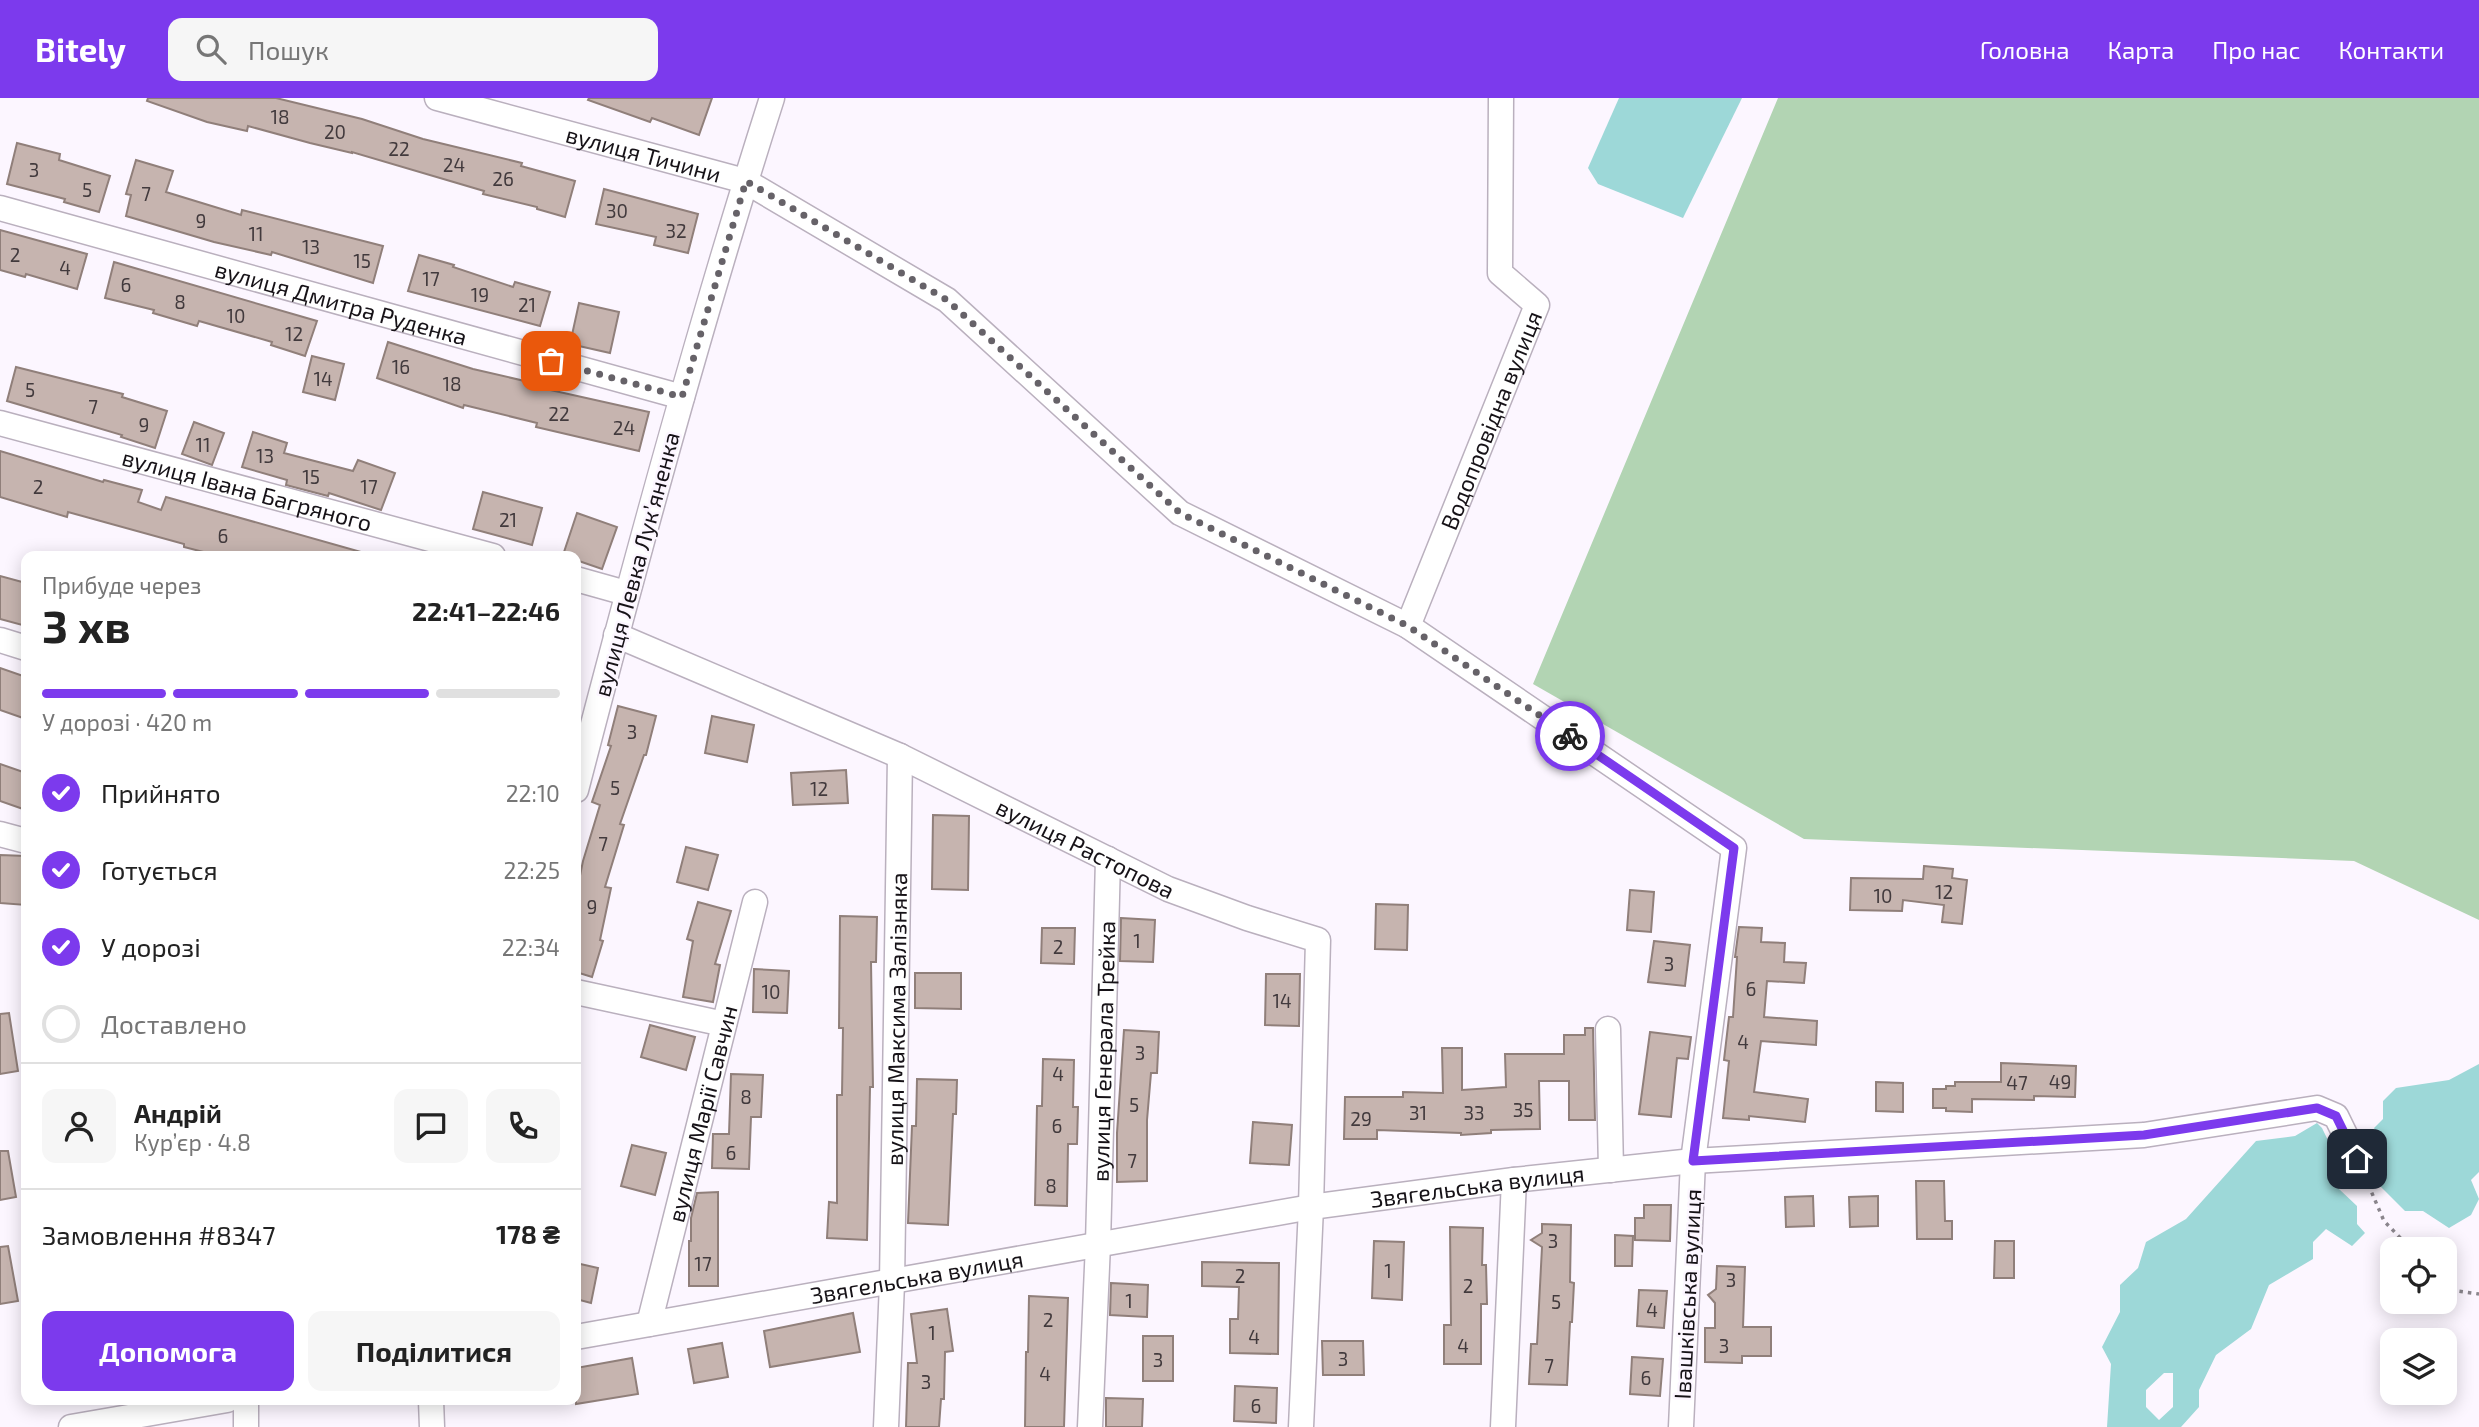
<!DOCTYPE html>
<html lang="uk">
<meta charset="utf-8">
<style>
:root{--surface:#fff;--page:#f6f6f6;--text:#222;--muted:#767676;--line:#e0e0e0;--accent:#7c3aed}
body{margin:0;font-family:"Exo 2",sans-serif;background:var(--page);color:var(--text);height:100vh;display:flex;flex-direction:column;font-size:26px;white-space:nowrap}
*{box-sizing:border-box;margin:0}
p{font-size:23px;color:var(--muted)}
.icon{flex:none;width:38px;height:38px;fill:none;stroke:currentColor;stroke-width:2;stroke-linecap:round;stroke-linejoin:round}
.map{position:relative;flex:1;overflow:hidden}
.panel{position:absolute;left:21px;top:453px;width:560px;height:854px;display:flex;flex-direction:column;background:var(--surface);border-radius:14px;box-shadow:0 4px 18px #0003}
.panel>*{flex:none}
.fabs{position:absolute;left:2380px;top:1139px;display:grid;gap:14px}
.fabs a{display:grid;place-items:center;width:77px;height:77px;border-radius:14px;background:var(--surface);box-shadow:0 4px 18px #0003;font-size:35px}
.pin{position:absolute;display:grid;place-items:center;width:60px;height:60px;color:#fff;margin:-30px;border-radius:14px;box-shadow:0 4px 10px #0006}
.courier{position:absolute;display:grid;place-items:center;width:70px;height:70px;margin:-35px;border:5px solid #7c3aed;border-radius:50%;background:#fff;color:#222;box-shadow:0 2px 9px #0007}
.headline em{font-style:normal;font-weight:700}
.headline div{display:flex;flex-direction:column-reverse}
.headline{display:flex;align-items:center;justify-content:space-between;height:119px;padding:0 21px}
h1{font-size:46px;font-weight:700;line-height:52px}
.bar{display:grid;grid-template-columns:repeat(4,1fr);gap:10px 7px;align-content:center;height:84px;padding:0 21px}
.bar i{height:9px;border-radius:5px;background:var(--line)}
.bar .selected{background:var(--accent)}
.bar p{grid-column:span 4}
.line{display:flex;align-items:center;gap:18px;padding:0 21px;border-top:2px solid var(--line)}
.line div{flex:1}
.round{display:grid;place-items:center;flex:none;width:74px;height:74px;border-radius:14px;background:var(--page)}
ol{padding:0 21px;list-style:none}
li{display:flex;align-items:center;gap:21px;height:77px}
li p{margin-inline-start:auto}
li .icon{padding:7px;border-radius:50%;background:var(--accent);color:#fff;stroke-width:4}
li:last-child{color:var(--muted)}
li i{width:38px;height:38px;border:4px solid var(--line);border-radius:50%}
.button{display:flex;gap:14px;margin-top:auto;padding:14px 21px}
.button a{flex:1;height:80px;border-radius:14px;background:var(--accent);color:#fff;font-size:28px;font-weight:700;line-height:80px;text-align:center}
.button a+a{background:var(--page);color:var(--text)}
header{display:flex;align-items:center;gap:42px;box-sizing:border-box;height:98px;padding:0 35px;background:var(--accent);color:#fff}
header strong{font-size:33px}
nav{display:flex;gap:38px;margin-inline-start:auto;font-size:24px}
.search{width:490px;height:63px;background:var(--page);display:flex;align-items:center;gap:18px;box-sizing:border-box;padding:0 24px;border-radius:14px;color:var(--muted);font-size:26px}
.map>svg:first-child{display:block}
</style>
<header>
<strong>Bitely</strong>
<div class="search"><svg class="icon" aria-label="search" viewBox="0 0 24 24"><circle cx="10" cy="10" r="6"/><path d="M15 15l6 6"/></svg>Пошук</div>
<nav><a>Головна</a><a>Карта</a><a>Про нас</a><a>Контакти</a></nav>
</header>
<div class="map">
<svg width="2479" height="1329" viewBox="0 0 2479 1329">
<rect width="100%" height="100%" fill="#fcf6ff"/>
<path fill="#b2d4b3" d="M1778,0H2479V822L2354,763L1804,741L1533,586Z"/>
<g fill="#9dd8d8" fill-rule="evenodd">
<path d="M1619,0H1742L1683,120L1598,86L1588,70Z"/>
<path d="M2479,966V1074L2471,1082L2479,1101L2471,1117L2449,1130L2423,1113H2405L2374,1082L2383,1047L2374,1030L2383,1021V1003L2396,990L2449,982Z"/>
<path d="M2317,1025L2322,1030L2339,1065V1091L2357,1108V1126L2365,1135L2352,1148L2326,1131L2313,1144V1161L2269,1187L2251,1231L2216,1257L2199,1292V1309L2181,1329H2107L2111,1266L2102,1249L2120,1214V1187L2138,1170L2146,1144L2186,1121L2256,1043L2295,1038ZM2164,1275H2173V1309L2159,1322L2146,1309V1292Z"/>
</g>
<g fill="#c6b4af" stroke="#907f7a" stroke-width="2">
<path d="M148,0H276L362,21L423,41L522,65L521,68L575,83L565,119L537,111V109L483,96L484,93L352,54V55L310,45L248,28L247,33L207,24L147,3Z"/>
<path d="M589,0H712L699,37L652,20L650,24L588,2Z"/>
<path d="M17,45L60,56L59,62L110,78L99,114L64,104L65,101L7,86Z"/>
<path d="M136,62L173,73L166,94L241,117L242,112L383,148L373,185L272,154L271,157L214,144L126,118L131,97L126,96Z"/>
<path d="M604,91L698,116L688,155L654,147L656,139L596,126Z"/>
<path d="M0,132L87,156L77,191L26,176L25,179L0,172Z"/>
<path d="M419,157L454,167L453,169L513,189L515,184L550,194L540,228L408,193Z"/>
<path d="M114,164L317,223L305,258L271,247L272,244L199,223L197,228L153,215L154,212L105,200Z"/>
<path d="M579,205L619,214L610,255L570,246Z"/>
<path d="M388,244L473,271L529,284L528,287L649,314L639,353L536,329L537,325L464,307L463,310L377,280Z"/>
<path d="M312,258L344,266L335,302L303,294Z"/>
<path d="M16,269L123,296L122,299L167,313L155,350L121,339L122,337L7,303Z"/>
<path d="M194,324L224,335L212,367L182,356Z"/>
<path d="M253,334L287,345L284,355L353,373L358,362L395,375L381,412L329,395L328,398L286,387L287,382L242,369Z"/>
<path d="M0,353L103,384L104,382L142,392L138,404L161,412L166,399L361,454V458H219L184,449V446L68,414L67,419L0,399Z"/>
<path d="M483,394L542,410L532,447L473,431Z"/>
<path d="M577,415L617,429L602,471L576,462V458L563,457Z"/>
<path d="M0,478L26,485V528L0,521Z"/>
<path d="M0,570L26,579V621L0,612Z"/>
<path d="M618,608L656,618L646,657H644L620,726L624,727L605,789L611,790L600,842L603,843L592,879L576,874V797L583,763L600,707L592,704L611,648L608,647Z"/>
<path d="M712,618L754,627L747,664L705,655Z"/>
<path d="M0,666L26,675V712L0,703Z"/>
<path d="M846,672L848,705L793,707L791,675Z"/>
<path d="M933,717L969,718L968,792L932,791Z"/>
<path d="M686,749L718,757L708,792L677,784Z"/>
<path d="M0,757L26,758V807L0,805Z"/>
<path d="M1924,768L1953,771L1952,780L1967,782L1962,826L1942,824L1944,807L1903,802L1902,813L1850,812L1851,780L1923,781Z"/>
<path d="M1630,792L1654,794L1651,834L1627,832Z"/>
<path d="M698,804L731,813L715,866L720,867L713,904L683,899L693,843L687,841Z"/>
<path d="M1376,806L1408,807L1407,852L1375,851Z"/>
<path d="M840,818L877,819L876,864H871L873,989H870L867,1142L827,1140L829,1104L837,1105V997H842L843,930H839Z"/>
<path d="M1121,820L1155,822L1153,864L1120,863Z"/>
<path d="M1739,829L1762,830L1761,844L1785,845L1784,864L1806,865L1804,885L1767,883L1764,919L1817,923L1816,947L1761,943L1754,994L1808,1001L1805,1024L1749,1018V1022L1723,1020L1729,963L1724,962L1729,919H1733L1737,859H1735Z"/>
<path d="M1042,830H1075L1074,866L1041,865Z"/>
<path d="M1654,843L1690,847L1685,888L1648,884Z"/>
<path d="M754,871L789,873L787,915L753,914Z"/>
<path d="M915,875H961V911L915,910Z"/>
<path d="M1266,876H1300L1299,928L1265,927Z"/>
<path d="M9,915L18,973L0,976V916Z"/>
<path d="M650,927L695,939L686,972L641,959Z"/>
<path d="M1585,930H1593L1595,1022H1569V983H1539L1540,1031L1491,1032V1035L1461,1037V1035L1377,1032V1041H1344L1345,999H1403V994L1443,995L1442,950H1462V992L1506,989L1505,956H1564V937H1585Z"/>
<path d="M1124,932L1159,934L1157,975H1151L1147,1022V1083L1117,1084V1035Z"/>
<path d="M1650,934L1691,939L1688,961L1677,960L1671,1019L1639,1016Z"/>
<path d="M1043,961L1074,962L1073,1009H1078L1077,1046H1068L1067,1108L1035,1107L1037,1008H1042Z"/>
<path d="M2001,965L2076,968L2075,999L2034,998V1002L1972,1001V1014L1946,1013V1010H1933V991H1946V988H1955V984H2001Z"/>
<path d="M731,976L763,977L761,1019H751L749,1071L712,1070L713,1036H729Z"/>
<path d="M917,981L957,982L956,1016H953L948,1127L908,1125L912,1028H916Z"/>
<path d="M1876,984L1903,985V1014L1876,1013Z"/>
<path d="M1253,1024L1292,1027L1289,1067L1250,1065Z"/>
<path d="M632,1047L666,1055L655,1097L621,1088Z"/>
<path d="M0,1053H8L16,1099L0,1102Z"/>
<path d="M1916,1083H1944L1945,1123H1952V1141H1917Z"/>
<path d="M718,1094V1188H689V1143H691V1120L697,1095Z"/>
<path d="M1813,1098L1814,1128L1786,1129L1785,1099Z"/>
<path d="M1878,1098V1128L1850,1129L1849,1099Z"/>
<path d="M1644,1107H1671L1670,1143L1635,1142V1120H1644Z"/>
<path d="M1542,1126L1571,1127L1570,1184L1574,1185L1572,1224H1570L1567,1287L1529,1286L1531,1246H1537L1542,1149L1531,1142L1542,1135Z"/>
<path d="M1450,1129L1483,1130L1482,1167H1486L1487,1206H1481V1266H1444V1227H1451Z"/>
<path d="M1615,1137L1633,1138L1632,1168H1615Z"/>
<path d="M1374,1143L1404,1144L1402,1202L1372,1200Z"/>
<path d="M1995,1143H2014V1180H1994Z"/>
<path d="M8,1148L18,1203L0,1206V1149Z"/>
<path d="M1202,1164L1279,1165L1278,1256L1230,1255V1221H1238L1239,1189L1202,1188Z"/>
<path d="M576,1165L598,1170L591,1205L576,1201Z"/>
<path d="M1717,1168L1745,1169L1743,1229H1771V1258H1742V1265L1705,1264V1230H1715V1205L1708,1197L1716,1191Z"/>
<path d="M1111,1185L1148,1187L1147,1219L1110,1217Z"/>
<path d="M1639,1192L1667,1193L1664,1230L1637,1228Z"/>
<path d="M1029,1198L1068,1200L1064,1329H1025L1026,1254H1028Z"/>
<path d="M947,1211L953,1253L945,1254L944,1301H941L939,1329H906L908,1265H917L911,1216Z"/>
<path d="M853,1215L860,1254L770,1269L764,1233Z"/>
<rect x="1143" y="1238" width="30" height="45"/>
<path d="M1322,1243H1363L1364,1277H1323Z"/>
<path d="M722,1245L728,1279L694,1285L688,1251Z"/>
<path d="M1632,1259L1663,1261L1660,1298L1630,1296Z"/>
<path d="M632,1260L638,1296L576,1306V1270Z"/>
<path d="M1235,1288L1277,1290L1276,1325L1234,1323Z"/>
<path d="M1106,1300L1143,1301L1142,1329H1106Z"/>
</g>
<g fill="none" stroke-linecap="round" stroke-linejoin="round">
<defs>
<g id="minor">
<path id="s1" d="M437,0L745,83L947,202L1180,415L1408,528L1734,750L1693,1063L1681,1329"/>
<path id="s2" d="M0,110L682,299"/>
<path id="s3" d="M0,325L493,458"/>
<path d="M576,481L626,495"/>
<path id="s4" d="M1408,528L1537,207L1500,175L1501,0"/>
<path id="s5" d="M616,537L900,658L1168,791L1247,820L1318,842L1311,1109L1301,1329"/>
<path d="M0,542L26,550"/>
<path d="M576,692C636,460 699,228 772,0"/>
<path d="M0,736L26,743"/>
<path d="M576,894L724,926"/>
<path d="M1608,931L1611,1072"/>
<path id="s6" d="M649,1226L755,804"/>
<path id="s7" d="M576,1239L1311,1109L1514,1082L1693,1063L2144,1037L2317,1010L2336,1018L2357,1061"/>
<path d="M246,1302V1329"/>
<path d="M431,1302L432,1329"/>
<path d="M71,1329L227,1302"/>
<path id="s8" d="M886,1329L892,1185L900,658"/>
<path id="s9" d="M1090,1329L1098,1146L1108,761"/>
<path d="M1503,1329L1514,1082"/>
</g>
</defs>
<use href="#minor" stroke="#bab0be" stroke-width="27"/>
<g stroke="#8a858c" stroke-width="3.5" stroke-dasharray="3.5 5" stroke-linecap="butt">
<path d="M2365,1079L2384,1123L2412,1152"/>
<path d="M2445,1186L2451,1192L2479,1196"/>
</g>
<use href="#minor" stroke="#fff" stroke-width="24"/>
</g>
<g fill="none" stroke-linecap="round" stroke-linejoin="round">
<path stroke="#666268" stroke-width="7" stroke-dasharray="0 12.6" d="M551,263L682,299L746,83L947,202L1180,415L1408,528L1570,638"/>
<path stroke="#7c3aed" stroke-width="9" d="M1570,638L1734,750L1693,1063L2144,1037L2317,1010L2336,1018L2357,1061"/>
</g>
<g text-anchor="middle" dominant-baseline="central" stroke-width="5" stroke-linejoin="round" paint-order="stroke">
<g font-size="19" fill="#423a3d">
<text x="280" y="18">18</text>
<text x="335" y="33">20</text>
<text x="399" y="50">22</text>
<text x="454" y="66">24</text>
<text x="34" y="71">3</text>
<text x="503" y="80">26</text>
<text x="87" y="91">5</text>
<text x="146" y="95">7</text>
<text x="617" y="112">30</text>
<text x="201" y="122">9</text>
<text x="676" y="132">32</text>
<text x="256" y="135">11</text>
<text x="311" y="148">13</text>
<text x="15" y="156">2</text>
<text x="362" y="162">15</text>
<text x="65" y="169">4</text>
<text x="431" y="180">17</text>
<text x="126" y="186">6</text>
<text x="480" y="196">19</text>
<text x="180" y="203">8</text>
<text x="527" y="206">21</text>
<text x="236" y="217">10</text>
<text x="294" y="235">12</text>
<text x="401" y="268">16</text>
<text x="323" y="280">14</text>
<text x="452" y="285">18</text>
<text x="30" y="291">5</text>
<text x="93" y="308">7</text>
<text x="559" y="315">22</text>
<text x="144" y="326">9</text>
<text x="624" y="329">24</text>
<text x="203" y="346">11</text>
<text x="265" y="357">13</text>
<text x="311" y="378">15</text>
<text x="38" y="388">2</text>
<text x="369" y="388">17</text>
<text x="508" y="421">21</text>
<text x="223" y="437">6</text>
<text x="632" y="633">3</text>
<text x="615" y="689">5</text>
<text x="819" y="690">12</text>
<text x="603" y="745">7</text>
<text x="1944" y="793">12</text>
<text x="1883" y="797">10</text>
<text x="592" y="808">9</text>
<text x="1137" y="842">1</text>
<text x="1058" y="848">2</text>
<text x="1669" y="865">3</text>
<text x="1751" y="890">6</text>
<text x="771" y="893">10</text>
<text x="1282" y="902">14</text>
<text x="1743" y="943">4</text>
<text x="1140" y="954">3</text>
<text x="1058" y="975">4</text>
<text x="2060" y="983">49</text>
<text x="2017" y="984">47</text>
<text x="746" y="998">8</text>
<text x="1134" y="1006">5</text>
<text x="1523" y="1011">35</text>
<text x="1418" y="1014">31</text>
<text x="1474" y="1014">33</text>
<text x="1361" y="1020">29</text>
<text x="1057" y="1027">6</text>
<text x="731" y="1054">6</text>
<text x="1132" y="1062">7</text>
<text x="1051" y="1087">8</text>
<text x="1553" y="1142">3</text>
<text x="703" y="1165">17</text>
<text x="1388" y="1172">1</text>
<text x="1240" y="1177">2</text>
<text x="1731" y="1181">3</text>
<text x="1468" y="1187">2</text>
<text x="1129" y="1202">1</text>
<text x="1556" y="1203">5</text>
<text x="1652" y="1211">4</text>
<text x="1048" y="1221">2</text>
<text x="932" y="1234">1</text>
<text x="1254" y="1238">4</text>
<text x="1463" y="1247">4</text>
<text x="1724" y="1247">3</text>
<text x="1343" y="1260">3</text>
<text x="1158" y="1261">3</text>
<text x="1549" y="1267">7</text>
<text x="1045" y="1275">4</text>
<text x="1646" y="1279">6</text>
<text x="926" y="1283">3</text>
<text x="1256" y="1307">6</text>
</g>
<g font-size="23" fill="#161217" stroke="#fcf6ff">
<text stroke="none"><textPath href="#s1" startOffset="214">вулиця Тичини</textPath></text>
<text stroke="none"><textPath href="#s2" startOffset="354">вулиця Дмитра Руденка</textPath></text>
<text stroke="none"><textPath href="#s4" startOffset="222">Водопровідна вулиця</textPath></text>
<text stroke="none"><textPath href="#s3" startOffset="256">вулиця Івана Багряного</textPath></text>
<text transform="translate(636 466) rotate(-75)">вулиця Левка Лукʼяненка</text>
<text stroke="none"><textPath href="#s5" startOffset="516">вулиця Растопова</textPath></text>
<text stroke="none"><textPath href="#s8" startOffset="408">вулиця Максима Залізняка</textPath></text>
<text stroke="none"><textPath href="#s9" startOffset="376">вулиця Генерала Трейка</textPath></text>
<text stroke="none"><textPath href="#s6" startOffset="217">вулиця Марії Савчин</textPath></text>
<text stroke="none"><textPath href="#s7" startOffset="914">Звягельська вулиця</textPath></text>
<text stroke="none"><textPath href="#s7" startOffset="346">Звягельська вулиця</textPath></text>
<text transform="translate(1687 1196) rotate(-87)">Івашківська вулиця</text>
</g>
</g>
</svg>
<div class="fabs">
<a><svg class="icon" aria-label="locate" viewBox="0 0 24 24"><circle cx="12" cy="12" r="6"/><path d="M12 2v4M12 18v4M2 12h4M18 12h4"/></svg></a>
<a><svg class="icon" aria-label="layers" viewBox="0 0 24 24"><path d="M12 4l9 5-9 5-9-5zM3 14l9 5 9-5"/></svg></a>
</div>
<div class="pin" style="left:551px;top:263px;background:#ea580c"><svg class="icon" aria-label="bag" viewBox="0 0 24 24"><path d="M5 8h14l-1 12H6zM9 8a3 3 0 0 1 6 0"/></svg></div>
<div class="pin" style="left:2357px;top:1061px;background:#1f2937"><svg class="icon" aria-label="home" viewBox="0 0 24 24"><path d="M3 11l9-7 9 7M6 9v11h12V9"/></svg></div>
<div class="courier" style="left:1570px;top:638px"><svg class="icon" aria-label="bike" viewBox="0 0 24 24"><circle cx="6" cy="16" r="4"/><circle cx="18" cy="16" r="4"/><path d="M6 16l4-8h5l3 8M10 8l3 8H6M13 5h3"/></svg></div>
<section class="panel">
<div class="headline"><div><h1>3 хв</h1><p>Прибуде через</p></div><em>22:41–22:46</em></div>
<div class="bar"><i class="selected"></i><i class="selected"></i><i class="selected"></i><i></i><p>У дорозі · 420 m</p></div>
<ol>
<li><svg class="icon" aria-label="check" viewBox="0 0 24 24"><path d="M5 12l5 5 9-10"/></svg>Прийнято<p>22:10</p></li>
<li><svg class="icon" aria-label="check" viewBox="0 0 24 24"><path d="M5 12l5 5 9-10"/></svg>Готується<p>22:25</p></li>
<li><svg class="icon" aria-label="check" viewBox="0 0 24 24"><path d="M5 12l5 5 9-10"/></svg>У дорозі<p>22:34</p></li>
<li><i></i>Доставлено</li>
</ol>
<div class="line" style="height:126px"><a class="round"><svg class="icon" aria-label="person" viewBox="0 0 24 24"><circle cx="12" cy="8" r="4"/><path d="M4 21q1-7 8-7t8 7"/></svg></a><div><b>Андрій</b><p>Кур’єр · 4.8</p></div><a class="round"><svg class="icon" aria-label="chat" viewBox="0 0 24 24"><path d="M4 5h16v11H9l-5 4z"/></svg></a><a class="round"><svg class="icon" aria-label="phone" viewBox="0 0 24 24"><path d="M5 4h4l2 5-3 2q2 4 5 5l2-3 5 2v4C11 20 4 13 5 4z"/></svg></a></div>
<div class="line" style="height:91px"><div>Замовлення #8347</div><b>178 ₴</b></div>
<div class="button"><a>Допомога</a><a>Поділитися</a></div>
</section>
</div>
